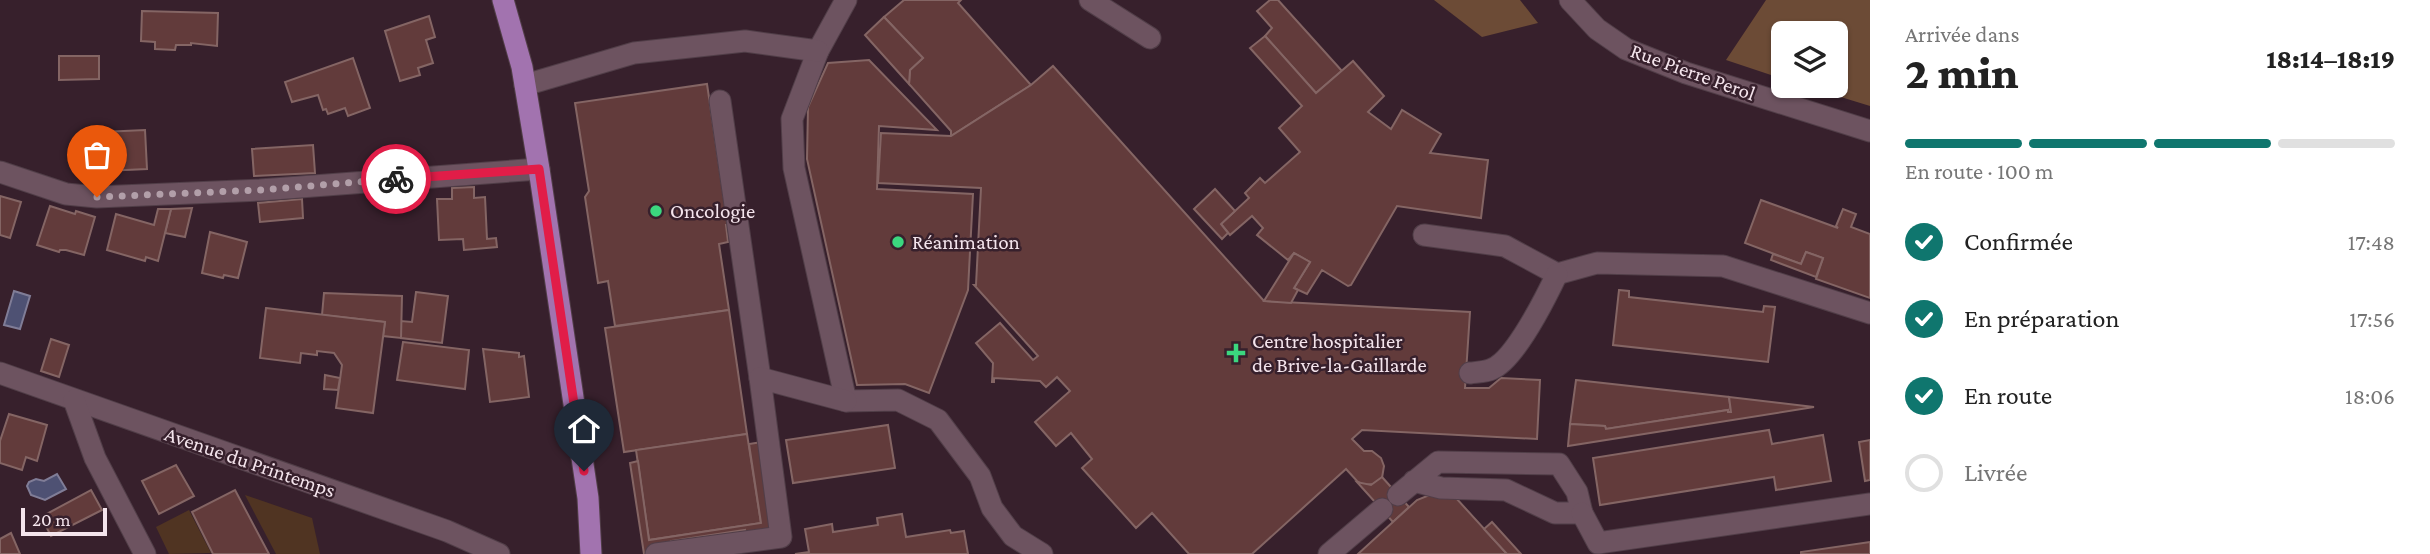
<!DOCTYPE html>
<html lang="fr">
<meta charset="utf-8">
<style>
:root{--surface:#fff;--page:#f6f6f6;--text:#222;--muted:#767676;--line:#e0e0e0;--accent:#0f766e}
body{margin:0;font-family:"Crimson Pro",serif;background:var(--page);color:var(--text);height:100vh;display:flex;flex-direction:column;font-size:26px;white-space:nowrap}
*{box-sizing:border-box;margin:0}
p{font-size:23px;color:var(--muted)}
.icon{flex:none;width:38px;height:38px;fill:none;stroke:currentColor;stroke-width:2;stroke-linecap:round;stroke-linejoin:round}
.map{position:relative;flex:1;overflow:hidden}
.drawer{display:flex;flex-direction:column;background:var(--surface);width:560px}
.drawer>*{flex:none}
.controls{position:absolute;left:1771px;top:21px;display:grid;gap:14px}
.controls a{display:grid;place-items:center;width:77px;height:77px;border-radius:10px;background:var(--surface);box-shadow:0 2px 5px #0004;font-size:35px}
.scale{position:absolute;left:21px;bottom:18px;width:86px;box-sizing:border-box;padding-left:7px;border:4px solid #f4e4ec;border-top:0;font-size:19px;line-height:24px;white-space:nowrap;color:#f4e4ec;-webkit-text-stroke:5px #37202c;paint-order:stroke}
.pin{position:absolute;display:grid;place-items:center;width:60px;height:60px;color:#fff;margin:-72px -30px;border-radius:50% 50% 50% 0;rotate:-45deg;box-shadow:0 0 7px #0007}
.pin .icon{rotate:45deg}
.courier{position:absolute;display:grid;place-items:center;width:70px;height:70px;margin:-35px;border:5px solid #e11d48;border-radius:50%;background:#fff;color:#222;box-shadow:0 2px 9px #0007}
.headline em{font-style:normal;font-weight:800}
.headline div{display:flex;flex-direction:column-reverse}
.headline{display:flex;align-items:center;justify-content:space-between;height:119px;padding:0 35px}
h1{font-size:46px;font-weight:800;line-height:52px}
.bar{display:grid;grid-template-columns:repeat(4,1fr);gap:10px 7px;align-content:center;height:84px;padding:0 35px}
.bar i{height:9px;border-radius:5px;background:var(--line)}
.bar .active{background:var(--accent)}
.bar p{grid-column:span 4}
ol{padding:0 35px;list-style:none}
li{display:flex;align-items:center;gap:21px;height:77px}
li p{margin-inline-start:auto}
li .icon{padding:7px;border-radius:50%;background:var(--accent);color:#fff;stroke-width:4}
li:last-child{color:var(--muted)}
li i{width:38px;height:38px;border:4px solid var(--line);border-radius:50%}
main{display:flex;flex:1;min-height:0}
.map>svg:first-child{display:block}
</style>
<main>
<div class="map">
<svg width="1870" height="554" viewBox="0 0 1870 554">
<rect width="100%" height="100%" fill="#37202c"/>
<g fill="#503422">
<path d="M245,495L312,518L320,554H276Z"/>
<path d="M189,510L211,553L169,554L156,527Z"/>
</g>
<g fill="#6c4b36">
<path d="M1434,0H1520L1538,23L1482,37Z"/>
<path d="M1766,0H1870V106L1805,86H1836V33H1783V79L1726,60Z"/>
</g>
<g fill="#4e5173" stroke="#807d97" stroke-width="2">
<path d="M14,291L30,296L20,329L4,325Z"/>
<path d="M57,474L66,489L45,500L31,495L27,486L29,482L36,479L44,481Z"/>
</g>
<g fill="#623b3b" stroke="#846564" stroke-width="2">
<path d="M904,0H961L958,3L1031,85L951,136V131L909,84L910,70L923,58L884,17Z"/>
<path d="M1270,0H1278L1342,71L1316,93L1265,36L1272,28L1257,11Z"/>
<path d="M142,11L218,13L217,46L191,43V45H176L175,50L155,49V42L141,41Z"/>
<path d="M429,16L435,37L426,40L433,63L418,68L420,75L400,81L385,31Z"/>
<path d="M884,17L923,58L910,70L909,84L865,35Z"/>
<path d="M1265,36L1316,93L1353,61L1384,96L1368,112L1391,129L1402,110L1441,134L1430,153L1488,160L1481,218L1397,206L1351,285L1348,286L1322,270L1307,294L1294,288L1310,262L1294,253L1288,260L1257,235L1263,228L1252,216L1230,235L1221,224L1249,198L1245,193L1260,178L1265,183L1300,152L1279,128L1302,106L1250,48Z"/>
<path d="M59,56H99V79L59,80Z"/>
<path d="M353,58L370,108L348,116L345,108L328,114L326,109L323,110L318,95L292,102L285,82Z"/>
<path d="M869,60L937,130L879,126L877,189L973,194L968,290L929,393L905,384L857,385L807,159L808,107L828,63Z"/>
<path d="M1053,66L1264,301L1470,312L1465,388H1489L1501,378L1540,380L1537,439L1362,430L1352,439L1364,451H1372L1381,458L1384,466L1382,478L1373,484L1363,485L1357,481L1346,469L1252,554H1189L1152,513L1136,528L1082,468L1092,459L1071,433L1056,446L1035,422L1070,391L1057,377L1046,387L1040,381L994,378V382H992L993,363L976,343L1000,323L1033,360L1038,356L974,285H976L981,188L878,183L881,133L951,136L1031,85Z"/>
<path d="M707,84L728,225H726L728,242L719,244L729,310L615,326L608,281L598,283L585,197L589,191L575,103Z"/>
<path d="M145,130L147,169L104,171L102,132Z"/>
<path d="M313,145L315,173L254,176L252,149Z"/>
<path d="M474,187V198L485,197L487,239L496,238L497,247L464,250L463,239L439,240L437,199H452V188Z"/>
<path d="M1215,189L1235,211L1221,224L1228,233L1222,239L1194,209Z"/>
<path d="M0,196L21,202L10,238L0,235Z"/>
<path d="M302,199L303,218L260,222L258,203Z"/>
<path d="M1761,200L1838,228L1836,226L1843,209L1856,214L1851,227L1870,234V298L1816,279L1823,258L1806,252L1801,264L1745,243Z"/>
<path d="M50,206L75,214L76,211L95,217L84,255L66,250H60L59,252L37,245Z"/>
<path d="M192,208L185,237L165,233L171,209Z"/>
<path d="M158,209H171L158,261L146,257L145,261L107,250L116,214L154,225Z"/>
<path d="M210,232L247,242L238,278L224,275L223,278L202,273Z"/>
<path d="M1806,252L1823,258L1816,277L1771,260L1773,254L1801,264Z"/>
<path d="M1294,253L1310,262L1294,288L1298,290L1291,303L1264,301Z"/>
<path d="M1619,290L1629,291V297L1763,312L1764,306L1775,307L1768,362L1613,345Z"/>
<path d="M416,292L448,296L442,343L401,338V321L412,322Z"/>
<path d="M324,293L402,296L401,338L383,336L385,322L322,315Z"/>
<path d="M266,308L385,322L373,413L336,408L342,365L334,353L317,351V355L301,353L300,363L260,358Z"/>
<path d="M729,310L747,434L624,452L605,328Z"/>
<path d="M51,339L69,345L59,377L41,371Z"/>
<path d="M403,342L469,350L465,389L397,380Z"/>
<path d="M483,349L519,353V357L524,356L529,397L490,402Z"/>
<path d="M325,375L340,378L338,390L324,389Z"/>
<path d="M1576,380L1729,397L1731,412H1728V410L1606,429L1605,426L1570,424Z"/>
<path d="M1729,397L1814,407L1568,446L1570,424L1605,426L1606,429L1728,410V412H1731Z"/>
<path d="M9,414L47,425L37,461L26,457L22,470L0,463V441Z"/>
<path d="M888,425L895,468L793,483L786,440Z"/>
<path d="M1769,430L1772,444L1823,435L1831,481L1776,490L1774,477L1600,505L1593,458Z"/>
<path d="M747,434L761,523L649,540L636,450Z"/>
<path d="M1870,440V480L1865,481L1859,442Z"/>
<path d="M762,442L775,534L746,538L745,530L671,541L673,549L644,554L630,463L638,461L649,540L761,523L749,444Z"/>
<path d="M176,465L194,496L159,514L142,481Z"/>
<path d="M1382,477L1409,507L1393,522L1357,482L1371,485Z"/>
<path d="M91,490L102,510L51,536L41,517Z"/>
<path d="M235,490L269,554H213L192,512Z"/>
<path d="M1432,494L1456,498L1507,554H1358L1417,500Z"/>
<path d="M902,514L906,537L950,530L951,533L964,531L968,554H795L809,552L805,529L832,524L833,532L878,525L877,518Z"/>
<path d="M1492,522L1521,554H1507L1484,529Z"/>
<path d="M11,533L20,554H0V539Z"/>
<path d="M1870,542V554H1801V552Z"/>
</g>
<g fill="none" stroke-linecap="round" stroke-linejoin="round">
<defs>
<g id="minor">
<path d="M846,0L818,51L792,119L794,168L846,401L898,400L938,420L980,476L992,508L1013,536L1042,554"/>
<path d="M1090,0L1150,38"/>
<path d="M1570,0L1597,29L1626,49L1686,73L1870,131"/>
<path d="M525,85L634,53L745,41L818,51"/>
<path d="M720,101L760,378"/>
<path d="M0,172L66,194L97,197L260,190L539,169"/>
<path d="M1424,235L1505,246L1557,274L1597,263L1723,266L1870,313"/>
<path d="M0,373L447,531L499,554"/>
<path d="M1470,373C1477,372 1486,372 1492,369C1515,360 1546,297 1557,274"/>
<path d="M74,400L95,458L145,554"/>
<path d="M1398,495L1438,462L1559,464L1577,492L1582,513H1555L1506,490L1441,488L1414,481"/>
<path d="M1582,513L1598,543L1870,504"/>
<path d="M656,554L781,537L760,378L846,401"/>
<path d="M1329,554L1382,509"/>
</g>
<path id="major" d="M503,0L522,67L539,169L588,498L591,554"/>
</defs>
<use href="#minor" stroke="#513e48" stroke-width="23"/>
<use href="#major" stroke="#513e48" stroke-width="23"/>
<use href="#minor" stroke="#6d5360" stroke-width="21"/>
<use href="#major" stroke="#a273af" stroke-width="21"/>
</g>
<g fill="none" stroke-linecap="round" stroke-linejoin="round">
<path stroke="#b29fa9" stroke-width="7" stroke-dasharray="0 12.6" d="M97,197L260,190L396,179"/>
<path stroke="#e11d48" stroke-width="9" d="M396,179L539,169L584,471"/>
</g>
<g fill="#3bd77f" stroke="#37202c" stroke-width="2.5">
<circle cx="656" cy="211" r="7"/>
<circle cx="898" cy="242" r="7"/>
<path d="M1232.5 342.5h7v7h7v7h-7v7h-7v-7h-7v-7h7z"/>
</g>
<g text-anchor="middle" dominant-baseline="central" stroke-width="5" stroke-linejoin="round" paint-order="stroke">
<g font-size="21" fill="#f4e4ec" stroke="#37202c">
<text transform="translate(1693 72) rotate(20)">Rue Pierre Perol</text>
<text transform="translate(250 462) rotate(19)">Avenue du Printemps</text>
</g>
<g font-size="21" fill="#f4e4ec" stroke="#37202c" text-anchor="start">
<text x="670" y="211">Oncologie</text>
<text x="912" y="242">Réanimation</text>
<text x="1252" y="341">Centre hospitalier<tspan x="1252" dy="24">de Brive-la-Gaillarde</tspan></text>
</g>
</g>
</svg>
<div class="controls">
<a><svg class="icon" aria-label="layers" viewBox="0 0 24 24"><path d="M12 4l9 5-9 5-9-5zM3 14l9 5 9-5"/></svg></a>
</div>
<div class="scale">20 m</div>
<div class="pin" style="left:97px;top:197px;background:#ea580c"><svg class="icon" aria-label="bag" viewBox="0 0 24 24"><path d="M5 8h14l-1 12H6zM9 8a3 3 0 0 1 6 0"/></svg></div>
<div class="pin" style="left:584px;top:471px;background:#1f2937"><svg class="icon" aria-label="home" viewBox="0 0 24 24"><path d="M3 11l9-7 9 7M6 9v11h12V9"/></svg></div>
<div class="courier" style="left:396px;top:179px"><svg class="icon" aria-label="bike" viewBox="0 0 24 24"><circle cx="6" cy="16" r="4"/><circle cx="18" cy="16" r="4"/><path d="M6 16l4-8h5l3 8M10 8l3 8H6M13 5h3"/></svg></div>
</div>
<section class="drawer">
<div class="headline"><div><h1>2 min</h1><p>Arrivée dans</p></div><em>18:14–18:19</em></div>
<div class="bar"><i class="active"></i><i class="active"></i><i class="active"></i><i></i><p>En route · 100 m</p></div>
<ol>
<li><svg class="icon" aria-label="check" viewBox="0 0 24 24"><path d="M5 12l5 5 9-10"/></svg>Confirmée<p>17:48</p></li>
<li><svg class="icon" aria-label="check" viewBox="0 0 24 24"><path d="M5 12l5 5 9-10"/></svg>En préparation<p>17:56</p></li>
<li><svg class="icon" aria-label="check" viewBox="0 0 24 24"><path d="M5 12l5 5 9-10"/></svg>En route<p>18:06</p></li>
<li><i></i>Livrée</li>
</ol>
</section>
</main>
